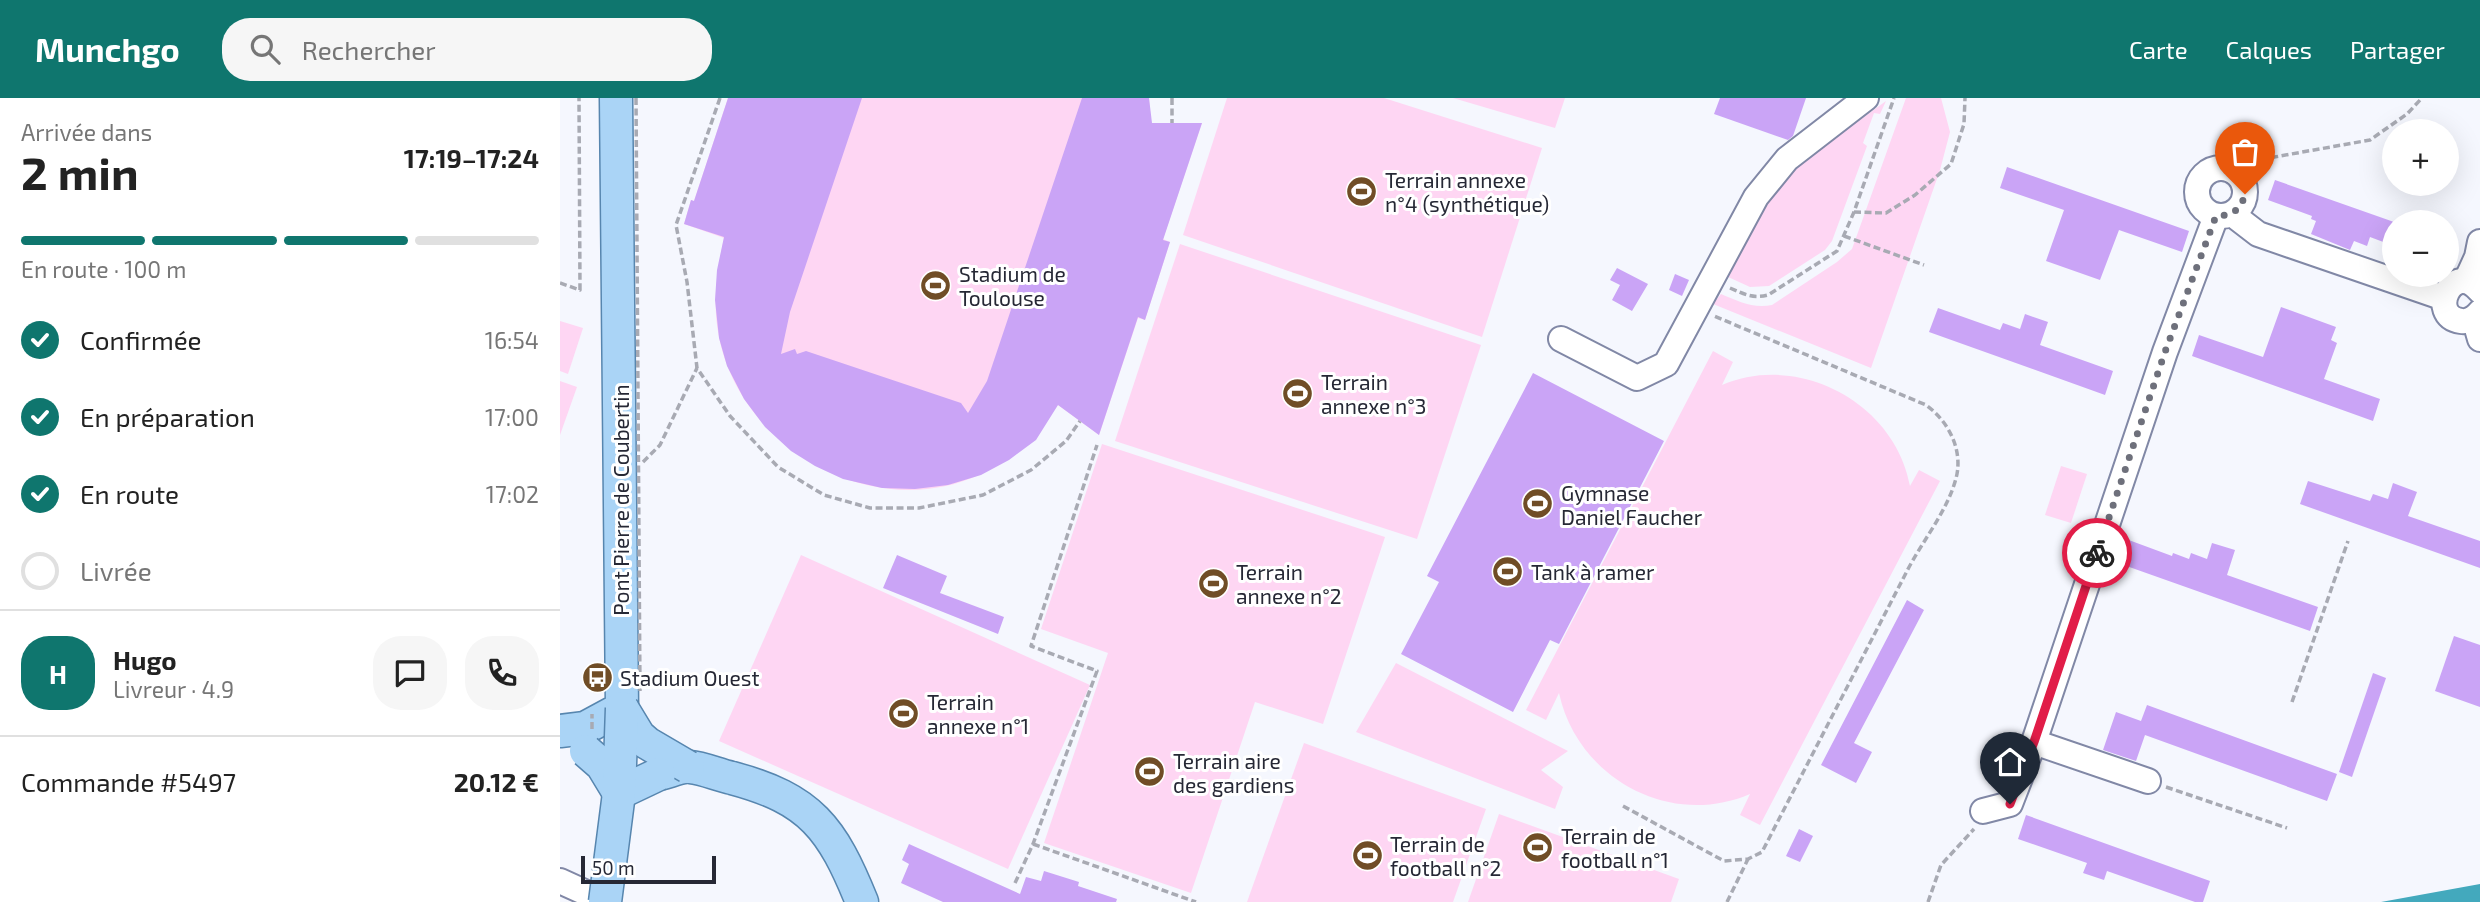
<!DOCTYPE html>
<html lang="fr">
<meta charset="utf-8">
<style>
:root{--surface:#fff;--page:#f6f6f6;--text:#222;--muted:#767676;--line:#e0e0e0;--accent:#0f766e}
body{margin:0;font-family:"Exo 2",sans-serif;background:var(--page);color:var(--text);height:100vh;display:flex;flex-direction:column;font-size:26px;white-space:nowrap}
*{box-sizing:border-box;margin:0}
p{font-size:23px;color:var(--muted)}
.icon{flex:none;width:38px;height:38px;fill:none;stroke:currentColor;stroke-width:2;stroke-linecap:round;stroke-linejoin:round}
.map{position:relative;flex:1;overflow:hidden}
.drawer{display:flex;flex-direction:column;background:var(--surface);width:560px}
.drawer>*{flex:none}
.controls{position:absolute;left:1822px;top:21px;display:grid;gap:14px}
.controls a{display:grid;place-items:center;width:77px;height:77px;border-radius:50%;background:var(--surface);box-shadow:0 7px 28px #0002;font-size:35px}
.scale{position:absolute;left:21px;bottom:18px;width:135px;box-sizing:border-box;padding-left:7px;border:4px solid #262835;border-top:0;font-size:19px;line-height:24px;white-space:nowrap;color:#262835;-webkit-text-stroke:5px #fff;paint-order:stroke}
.pin{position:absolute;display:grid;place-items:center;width:60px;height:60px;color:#fff;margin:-72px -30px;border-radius:50% 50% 50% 0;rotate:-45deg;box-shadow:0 0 7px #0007}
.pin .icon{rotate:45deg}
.courier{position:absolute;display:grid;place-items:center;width:70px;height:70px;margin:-35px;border:5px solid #e11d48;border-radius:50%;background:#fff;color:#222;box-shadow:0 2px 9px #0007}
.head em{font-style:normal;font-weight:700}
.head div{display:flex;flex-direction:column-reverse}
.head{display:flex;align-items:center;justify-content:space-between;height:119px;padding:0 21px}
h1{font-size:46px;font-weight:700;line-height:52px}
.bar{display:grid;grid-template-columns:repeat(4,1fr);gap:10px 7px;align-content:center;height:84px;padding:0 21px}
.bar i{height:9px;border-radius:5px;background:var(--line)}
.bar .active{background:var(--accent)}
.bar p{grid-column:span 4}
.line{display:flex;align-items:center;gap:18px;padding:0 21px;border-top:2px solid var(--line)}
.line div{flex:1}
.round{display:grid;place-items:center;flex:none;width:74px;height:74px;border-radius:28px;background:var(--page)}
ol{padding:0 21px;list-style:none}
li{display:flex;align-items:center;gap:21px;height:77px}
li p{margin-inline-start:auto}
li .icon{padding:7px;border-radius:50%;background:var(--accent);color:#fff;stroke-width:4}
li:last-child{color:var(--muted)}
li i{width:38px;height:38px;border:4px solid var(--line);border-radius:50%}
header{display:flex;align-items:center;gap:42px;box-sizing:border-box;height:98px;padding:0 35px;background:var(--accent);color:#fff}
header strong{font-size:33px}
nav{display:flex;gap:38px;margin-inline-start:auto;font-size:24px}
.search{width:490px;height:63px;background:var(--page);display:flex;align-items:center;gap:18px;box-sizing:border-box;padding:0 24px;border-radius:28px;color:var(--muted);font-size:26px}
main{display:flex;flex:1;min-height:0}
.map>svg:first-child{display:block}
</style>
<header>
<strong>Munchgo</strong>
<div class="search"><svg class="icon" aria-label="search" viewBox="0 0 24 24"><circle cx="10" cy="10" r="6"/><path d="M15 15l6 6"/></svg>Rechercher</div>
<nav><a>Carte</a><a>Calques</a><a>Partager</a></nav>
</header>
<main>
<section class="drawer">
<div class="head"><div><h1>2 min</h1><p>Arrivée dans</p></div><em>17:19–17:24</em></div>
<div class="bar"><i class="active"></i><i class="active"></i><i class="active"></i><i></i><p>En route · 100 m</p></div>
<ol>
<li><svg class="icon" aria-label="check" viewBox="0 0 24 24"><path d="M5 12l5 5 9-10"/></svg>Confirmée<p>16:54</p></li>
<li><svg class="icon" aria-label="check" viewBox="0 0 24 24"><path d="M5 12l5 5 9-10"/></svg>En préparation<p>17:00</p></li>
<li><svg class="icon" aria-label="check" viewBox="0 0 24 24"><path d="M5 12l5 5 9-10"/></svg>En route<p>17:02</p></li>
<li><i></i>Livrée</li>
</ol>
<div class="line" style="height:126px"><b class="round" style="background:var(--accent);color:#fff">H</b><div><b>Hugo</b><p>Livreur · 4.9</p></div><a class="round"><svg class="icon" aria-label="chat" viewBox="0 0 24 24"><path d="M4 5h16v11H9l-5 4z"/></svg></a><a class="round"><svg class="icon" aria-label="phone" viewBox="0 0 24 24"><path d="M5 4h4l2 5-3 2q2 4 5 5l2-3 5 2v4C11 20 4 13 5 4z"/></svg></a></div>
<div class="line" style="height:91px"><div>Commande #5497</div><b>20.12 €</b></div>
</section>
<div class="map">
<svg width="1920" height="804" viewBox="0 0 1920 804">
<rect width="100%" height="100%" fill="#f5f7fe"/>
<g fill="#fed6f3">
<path d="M168,0H589L591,25H642L603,141L610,144L585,222L578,220L539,337L498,307C479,324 461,340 443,357C435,363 427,373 419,377C313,425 181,351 159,239C152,205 157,173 164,140L124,126L131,102L134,103Z"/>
<path d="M667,0H824L982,50L922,239L623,137Z"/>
<path d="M893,0H1005L995,30Z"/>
<path d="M1346,0H1381L1390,34L1380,72L1311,270L1153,206L1161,196C1178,203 1193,211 1212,207L1277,164L1292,151Z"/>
<path d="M1326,3L1320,16L1314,15L1303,45L1307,48L1272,143L1265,152L1209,188L1190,189L1166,178L1221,79Z"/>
<path d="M620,146L921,247L857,441L555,343Z"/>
<path d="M0,223L23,230L8,276L0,273Z"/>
<path d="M1153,253L1173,264L1162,287C1239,254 1335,305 1350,388L1359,372L1380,383L1200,727L1180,717L1190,696C1109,731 1017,679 999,595L986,622L966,612Z"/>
<path d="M0,283L17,289L0,337Z"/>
<path d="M542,346L825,439L763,626L695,604L631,795L484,745L548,555L481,531Z"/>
<path d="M1501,368L1527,376L1511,425L1485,417Z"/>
<path d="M241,457L530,587L448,771L159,643Z"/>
<path d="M836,565L1008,653L981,672L1003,689L995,711L796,634Z"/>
<path d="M744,645L926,711L893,804H687Z"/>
<path d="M939,716L1119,781L1111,804H908Z"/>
</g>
<path fill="#43a9bd" d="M1920,786V804H1821Z"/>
<g fill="#caa4f6">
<path d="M168,0H302L230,214L221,256L235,251L237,256L246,253L401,305L408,315L427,283L522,0H589L592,25H642L603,142L610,144L585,222L578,219L539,337L498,307L476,342L449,362L421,377L388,387L355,391L322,390L283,381L255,368L231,353L205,329L184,301L167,268L159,240L155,202L157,172L164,139L124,126L131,102L134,103Z"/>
<path d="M1160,0H1246L1233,38L1228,42L1154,16Z"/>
<path d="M1447,69L1629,133L1622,154L1559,132L1540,182L1486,163L1504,112L1440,90Z"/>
<path d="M1715,82L1834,124V148L1810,139L1807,148L1794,143L1790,152L1751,136L1756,123L1751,121L1752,118L1708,102Z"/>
<path d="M1057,170L1088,186L1072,213L1052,202L1060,187L1050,182Z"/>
<path d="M1115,176L1129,182L1122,198L1109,192Z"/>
<path d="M1721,209L1776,229L1771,242L1777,245L1764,281L1820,301L1813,323L1632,258L1639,237L1703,259Z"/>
<path d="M1378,210L1440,232L1443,225L1460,231L1465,216L1488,224L1480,247L1553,273L1545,297L1369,234Z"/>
<path d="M973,275L1104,343L999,546L990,542L953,614L841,556L879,484L867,478Z"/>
<path d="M1748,383L1810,403L1813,396L1828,401L1833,385L1857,394L1848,418L1920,443V470L1740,406Z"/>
<path d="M1566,441L1612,458L1613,455L1629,461L1631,455L1647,461L1652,445L1675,452L1667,477L1758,509L1750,533L1558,465Z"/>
<path d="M337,457L387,478L380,495L444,519L438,536L323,490Z"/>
<path d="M1347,502L1364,512L1294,645L1312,654L1296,685L1261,667Z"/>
<path d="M1894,538L1920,547V609L1875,593Z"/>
<path d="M1813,575L1826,580L1792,679L1779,674Z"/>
<path d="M1587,607L1777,676L1767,703L1585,637L1576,663L1543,652L1556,614L1581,623Z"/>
<path d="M1466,717L1650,783L1643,804H1635L1547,773L1544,782L1523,775L1527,765L1458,741Z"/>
<path d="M1239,731L1253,738L1240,764L1226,758Z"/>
<path d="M349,746L460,796L466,779L481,783L484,773L519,784L518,788L557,801L556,804H383L341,785L349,766L342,762Z"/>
</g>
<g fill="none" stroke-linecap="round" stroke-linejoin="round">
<defs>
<g id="minor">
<circle cx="1661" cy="94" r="24"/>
<path d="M1672,116L1698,136L1884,200"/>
<path d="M1906,183L1917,159L1920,144"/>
<path d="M1920,193C1893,160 1866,218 1901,223C1909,224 1915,220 1920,214"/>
<path d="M1914,220L1920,241"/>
<path d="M1001,241L1077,280L1106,266L1196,99L1227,61L1306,0"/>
<path d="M1474,644L1588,683"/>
<path d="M1423,713L1450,706L1474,644L1605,254L1656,118"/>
<path d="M0,783L46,804"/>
</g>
<g id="major">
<path d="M0,633L25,630L62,610L56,0"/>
<path d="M103,675C111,673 122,668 130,669C143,670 158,677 172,680C251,701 272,730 302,804"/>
</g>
</defs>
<use href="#minor" stroke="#8188a6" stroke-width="28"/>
<use href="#major" stroke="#5786af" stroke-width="35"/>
<g stroke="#a8aab3" stroke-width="3.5" stroke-dasharray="7 3.5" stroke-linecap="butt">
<path d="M160,0L116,127L127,184L137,270L170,318L218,369L264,397L310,410H359L423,397L471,372L506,343L520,323"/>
<path d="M612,0V25"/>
<path d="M1671,71L1692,63L1810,42L1847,16L1862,0"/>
<path d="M1294,114L1326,115L1355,97L1391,66L1404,26L1405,0"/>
<path d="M1284,138L1364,167"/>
<path d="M0,185L20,192L19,0"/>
<path d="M1170,190C1184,196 1193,201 1208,197L1277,153L1294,114L1334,0"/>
<path d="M83,364L100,347L137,270"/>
<path d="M1732,604L1788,443"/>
<path d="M1606,689L1727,730"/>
<path d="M1063,708L1164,763L1188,761L1202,754C1250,661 1298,568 1346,475C1362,443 1390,410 1397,376C1402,349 1387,322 1366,307L1154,218"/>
<path d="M473,746L636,804"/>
<path d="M455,785L473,746L537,573L471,548L537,347"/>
<path d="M1167,804L1188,761"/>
<path d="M1368,804L1381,767L1414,731"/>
</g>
<use href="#minor" stroke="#fff" stroke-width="24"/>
<use href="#major" stroke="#aad4f6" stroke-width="32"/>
<defs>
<g id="major-bridge">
<path d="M62,610L79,638L87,645L128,669"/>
<path d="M26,653L42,667L59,695"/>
<path d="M59,695L99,676"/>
<path d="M45,804L59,695L62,610"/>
</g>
</defs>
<use href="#major-bridge" stroke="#5786af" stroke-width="35" stroke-linecap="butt"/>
<g stroke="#a8aab3" stroke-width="3.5" stroke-dasharray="7 3.5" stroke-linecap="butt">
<path d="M76,0L80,593"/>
<path d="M32,631V616"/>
</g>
<use href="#major-bridge" stroke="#aad4f6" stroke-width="32"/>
</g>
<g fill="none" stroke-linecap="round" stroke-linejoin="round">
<path stroke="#6e707b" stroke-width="7" stroke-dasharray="0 12.6" d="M1537,455L1605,254L1656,118C1672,118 1681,112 1685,96"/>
<path stroke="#e11d48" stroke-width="9" d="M1450,706L1474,644L1537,455"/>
</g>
<defs>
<symbol id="stadium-disc" viewBox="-11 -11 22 22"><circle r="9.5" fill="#704d26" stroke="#fff"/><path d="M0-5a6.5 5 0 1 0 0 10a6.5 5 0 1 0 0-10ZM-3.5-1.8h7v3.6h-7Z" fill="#fff"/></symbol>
<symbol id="bus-disc" viewBox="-11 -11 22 22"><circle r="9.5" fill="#704d26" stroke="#fff"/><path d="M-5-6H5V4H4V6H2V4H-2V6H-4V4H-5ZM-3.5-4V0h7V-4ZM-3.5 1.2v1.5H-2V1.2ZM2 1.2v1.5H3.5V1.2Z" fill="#fff"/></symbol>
</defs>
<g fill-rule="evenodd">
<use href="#stadium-disc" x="784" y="76" width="35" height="35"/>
<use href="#stadium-disc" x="358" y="170" width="35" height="35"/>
<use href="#stadium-disc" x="720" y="278" width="35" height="35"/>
<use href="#stadium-disc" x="960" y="388" width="35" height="35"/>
<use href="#stadium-disc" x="930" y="456" width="35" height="35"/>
<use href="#stadium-disc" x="636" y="468" width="35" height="35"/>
<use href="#bus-disc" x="20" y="562" width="35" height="35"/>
<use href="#stadium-disc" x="326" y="598" width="35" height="35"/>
<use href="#stadium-disc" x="572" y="656" width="35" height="35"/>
<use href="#stadium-disc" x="960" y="732" width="35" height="35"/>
<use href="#stadium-disc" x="790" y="740" width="35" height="35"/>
</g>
<g text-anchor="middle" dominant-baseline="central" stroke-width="6" stroke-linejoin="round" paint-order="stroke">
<g font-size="21" fill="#262835" stroke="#fff" text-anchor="start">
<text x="825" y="81">Terrain annexe<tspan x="825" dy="24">n°4 (synthétique)</tspan></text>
<text x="399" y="175">Stadium de<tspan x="399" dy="24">Toulouse</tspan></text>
<text x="761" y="283">Terrain<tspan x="761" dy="24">annexe n°3</tspan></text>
<text x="1001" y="394">Gymnase<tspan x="1001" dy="24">Daniel Faucher</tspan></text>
<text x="676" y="473">Terrain<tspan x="676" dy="24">annexe n°2</tspan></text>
<text x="971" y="473">Tank à ramer</text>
<text x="60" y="579">Stadium Ouest</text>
<text x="367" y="603">Terrain<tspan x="367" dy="24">annexe n°1</tspan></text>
<text x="613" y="662">Terrain aire<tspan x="613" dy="24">des gardiens</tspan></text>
<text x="1001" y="737">Terrain de<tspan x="1001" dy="24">football n°1</tspan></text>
<text x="830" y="745">Terrain de<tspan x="830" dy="24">football n°2</tspan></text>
</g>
<g font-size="21" fill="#262835" stroke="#fff">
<text transform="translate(60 402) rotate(-90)">Pont Pierre de Coubertin</text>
</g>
</g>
</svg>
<div class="controls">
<a>+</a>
<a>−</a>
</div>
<div class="scale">50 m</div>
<div class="pin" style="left:1685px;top:96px;background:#ea580c"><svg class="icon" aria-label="bag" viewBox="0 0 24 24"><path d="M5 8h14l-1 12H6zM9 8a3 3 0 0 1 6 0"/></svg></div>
<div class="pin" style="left:1450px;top:706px;background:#1f2937"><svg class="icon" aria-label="home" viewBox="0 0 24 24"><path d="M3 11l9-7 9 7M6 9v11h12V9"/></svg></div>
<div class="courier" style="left:1537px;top:455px"><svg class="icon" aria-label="bike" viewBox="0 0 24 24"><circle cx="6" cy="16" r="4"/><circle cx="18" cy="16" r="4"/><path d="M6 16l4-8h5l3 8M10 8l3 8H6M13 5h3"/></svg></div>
</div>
</main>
